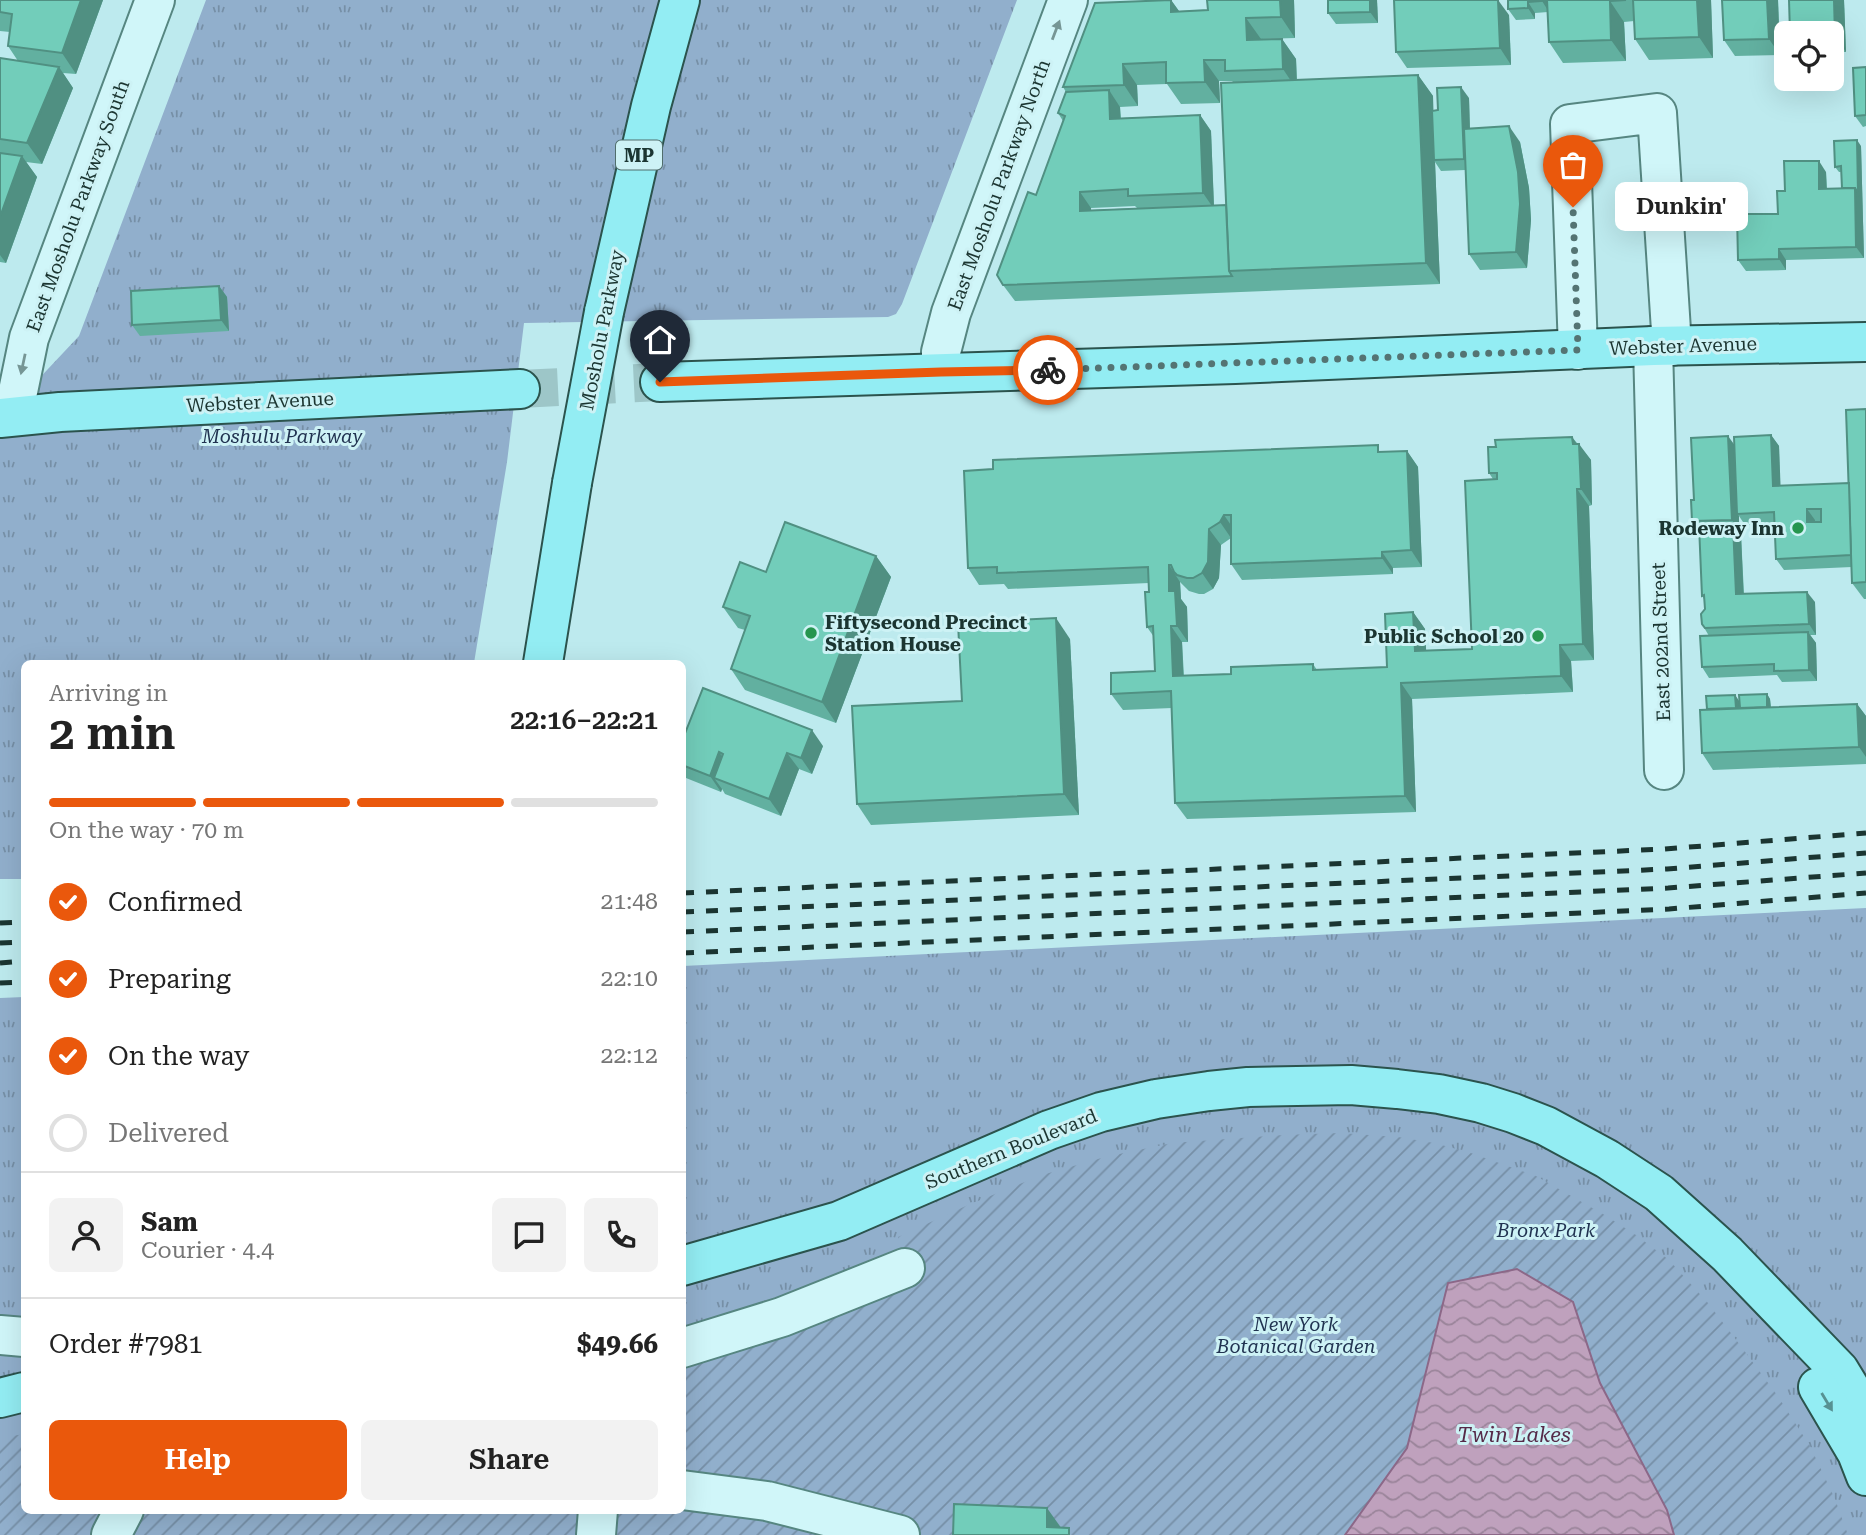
<!DOCTYPE html>
<meta charset="utf-8">
<style>
:root{--surface:#fff;--page:#f2f2f2;--text:#222;--muted:#767676;--line:#e0e0e0;--accent:#ea580c}
body{margin:0;font-family:"Roboto Serif",serif;background:var(--page);color:var(--text);height:100vh;display:flex;flex-direction:column;font-size:26px;white-space:nowrap}
*{box-sizing:border-box;margin:0}
p{font-size:23px;color:var(--muted)}
.icon{flex:none;width:38px;height:38px;fill:none;stroke:currentColor;stroke-width:2;stroke-linecap:round;stroke-linejoin:round}
.map{position:relative;flex:1;overflow:hidden}
.panel{position:absolute;left:21px;top:660px;width:665px;height:854px;display:flex;flex-direction:column;background:var(--surface);border-radius:10px;box-shadow:0 7px 28px #0002}
.panel>*{flex:none}
.controls{position:absolute;left:1774px;top:21px;display:grid;gap:14px}
.controls a{display:grid;place-items:center;width:70px;height:70px;border-radius:10px;background:var(--surface);box-shadow:0 7px 28px #0002;font-size:35px}
.pin{position:absolute;display:grid;place-items:center;width:60px;height:60px;color:#fff;margin:-72px -30px;border-radius:50% 50% 50% 0;rotate:-45deg;box-shadow:0 0 7px #0007}
.pin .icon{rotate:45deg}
.courier{position:absolute;display:grid;place-items:center;width:70px;height:70px;margin:-35px;border:5px solid #ea580c;border-radius:50%;background:#fff;color:#222;box-shadow:0 2px 9px #0007}
.bubble{position:absolute;height:49px;border-radius:10px;background:var(--surface);box-shadow:0 7px 28px #0002;font-size:23px;font-weight:600;line-height:49px;text-align:center}
.summary em{font-style:normal;font-weight:600}
.summary div{display:flex;flex-direction:column-reverse}
.summary{display:flex;align-items:center;justify-content:space-between;height:119px;padding:0 28px}
h1{font-size:46px;font-weight:600;line-height:52px}
.bar{display:grid;grid-template-columns:repeat(4,1fr);gap:10px 7px;align-content:center;height:84px;padding:0 28px}
.bar i{height:9px;border-radius:5px;background:var(--line)}
.bar .on{background:var(--accent)}
.bar p{grid-column:span 4}
.line{display:flex;align-items:center;gap:18px;padding:0 28px;border-top:2px solid var(--line)}
.line div{flex:1}
.round{display:grid;place-items:center;flex:none;width:74px;height:74px;border-radius:10px;background:var(--page)}
ol{padding:0 28px;list-style:none}
li{display:flex;align-items:center;gap:21px;height:77px}
li p{margin-inline-start:auto}
li .icon{padding:7px;border-radius:50%;background:var(--accent);color:#fff;stroke-width:4}
li:last-child{color:var(--muted)}
li i{width:38px;height:38px;border:4px solid var(--line);border-radius:50%}
.button{display:flex;gap:14px;margin-top:auto;padding:14px 28px}
.button a{flex:1;height:80px;border-radius:10px;background:var(--accent);color:#fff;font-size:28px;font-weight:600;line-height:80px;text-align:center}
.button a+a{background:var(--page);color:var(--text)}
.map>svg:first-child{display:block}
</style>
<div class="map">
<svg width="1866" height="1535" viewBox="0 0 1866 1535">
<defs>
<pattern id="park-tufts" width="24" height="20" patternUnits="userSpaceOnUse" patternTransform="scale(1.75)"><rect width="24" height="20" fill="#91afcc"/><path d="M3 7l-1-3M5 7V3M7 7l1-3M15 17l-1-3M17 17v-4M19 17l1-3" fill="none" stroke="#768fa6"/></pattern>
<pattern id="garden-furrows" width="10" height="10" patternUnits="userSpaceOnUse" patternTransform="scale(1.75)"><rect width="10" height="10" fill="#91afcc"/><path d="M-1 1l2-2M0 10L10 0M9 11l2-2" fill="none" stroke="#768fa6"/></pattern>
<pattern id="water-waves" width="16" height="10" patternUnits="userSpaceOnUse" patternTransform="scale(1.75)"><rect width="16" height="10" fill="#bfa1bd"/><path d="M0 5q4-4 8 0t8 0" fill="none" stroke="#9a849a"/></pattern>
</defs>
<rect width="100%" height="100%" fill="#bdeaee"/>
<g fill="url(#park-tufts)">
<path d="M206,0H1017L902,304L896,314L888,317L524,323L507,462L474,663H24V879H0V420L79,336Z"/>
<path d="M1866,908V1535H0V998L24,997V1510H682L683,966Z"/>
</g>
<path fill="url(#garden-furrows)" d="M1340,1133L1398,1137L1434,1143L1468,1152L1536,1176L1603,1214L1636,1235L1669,1260L1708,1303L1743,1349L1777,1395L1810,1446L1835,1499L1848,1535H0V1438L24,1434V1510H682L683,1331L720,1323L901,1250L898,1237L968,1205L1042,1175L1105,1157L1172,1143L1283,1135Z"/>
<path fill="url(#water-waves)" stroke="#8c6888" stroke-width="2" d="M1517,1269L1573,1302L1600,1383L1667,1510L1674,1535H1345L1407,1448L1448,1283Z"/>
<g fill="none" stroke-linecap="round" stroke-linejoin="round">
<path stroke="#9dc6c8" stroke-width="38" stroke-dasharray="38 19" stroke-linecap="butt" d="M520,389L660,382"/>
<defs>
<g id="minor">
<path d="M1653,346L1664,770"/>
<path d="M1578,350L1570,124L1657,113L1672,346"/>
<path d="M941,372V352L951,313L1068,0"/>
<path d="M13,416L29,338L155,0"/>
<path d="M0,1335L24,1337"/>
<path d="M682,1348L782,1317L905,1268"/>
<path d="M682,1490L767,1501L900,1535"/>
<path d="M111,1535L124,1510"/>
<path d="M596,1535L598,1510"/>
</g>
<g id="major">
<path d="M604,312L651,106L680,0"/>
<path d="M660,382L1235,364L1653,346L1866,342"/>
<path d="M0,418L60,412L520,389"/>
<path d="M543,663L572,483"/>
<path d="M682,1266L839,1221L1049,1130L1101,1112L1156,1099L1209,1091L1248,1087L1351,1085L1397,1089L1439,1094L1481,1103L1513,1113L1546,1126L1607,1159L1659,1193L1727,1254L1839,1370L1866,1414"/>
<path d="M1818,1387L1857,1453L1866,1476"/>
<path d="M0,1398L24,1392"/>
</g>
</defs>
<use href="#minor" stroke="#568681" stroke-width="42"/>
<use href="#major" stroke="#2b534d" stroke-width="42"/>
<use href="#minor" stroke="#d0f6f9" stroke-width="38"/>
<use href="#major" stroke="#93edf3" stroke-width="38"/>
<g stroke="#1b3531" stroke-width="5" stroke-dasharray="12 12" stroke-linecap="butt">
<path d="M682,893L1665,849L1866,833"/>
<path d="M682,912L1667,869L1866,853"/>
<path d="M0,923L24,922"/>
<path d="M682,932L1668,888L1866,873"/>
<path d="M0,943L24,942"/>
<path d="M682,953L1669,909L1866,893"/>
<path d="M0,963L24,961"/>
<path d="M0,983L24,982"/>
</g>
<defs>
<path id="major-bridge" d="M572,483L604,312"/>
</defs>
<use href="#major-bridge" stroke="#2b534d" stroke-width="42" stroke-linecap="butt"/>
<use href="#major-bridge" stroke="#93edf3" stroke-width="38"/>
</g>
<g fill="#62b0a0" fill-rule="evenodd">
<path d="M0,0H103L76,74L63,73L73,88L42,164L26,162L37,177L6,263L0,262V58L18,61L8,46L10,32L0,31Z"/>
<path d="M1171,0L1179,11L1208,10L1294,0L1295,38L1261,39H1282L1296,59L1297,80L1418,75L1433,96V111L1438,110L1469,98L1470,129L1520,142L1529,188L1531,220L1527,268L1480,270L1469,254L1465,170L1441,171L1435,162L1440,284L1015,301L1003,285L1036,195L1063,121L1058,113L1066,92L1063,87ZM1219,81H1232L1233,82L1226,205H1214L1211,131L1200,115L1121,118L1120,107L1138,106L1137,85L1167,84L1181,104L1220,103ZM1135,206L1137,208L1091,210V208Z"/>
<path d="M1377,0L1378,23L1336,24L1328,13Z"/>
<path d="M1508,0H1711L1713,58L1649,60L1635,39L1634,21L1624,22L1626,61L1563,63L1549,42L1548,12L1535,13V19L1516,20L1508,9Z"/>
<path d="M1778,0L1780,55L1735,56L1724,40Z"/>
<path d="M1789,0H1844L1846,52H1832V33Z"/>
<path d="M1509,15L1511,65L1407,68L1396,52Z"/>
<path d="M1866,67V126L1863,127L1855,116Z"/>
<path d="M1861,146L1864,258L1786,260V270L1746,271L1738,260L1778,214L1785,191L1826,172L1827,189L1842,188L1841,172H1839L1835,167Z"/>
<path d="M219,286L227,297L229,331L140,336L132,325Z"/>
<path d="M1866,409V599H1864L1852,583V567L1784,570L1776,559L1774,523L1745,525L1739,516V531H1738L1741,535L1744,594L1815,602L1816,635H1810L1816,643L1817,681L1782,682L1777,675L1709,678L1702,667L1709,636L1702,624L1705,609L1704,599L1702,596L1699,532L1692,521L1694,500L1734,445L1771,435L1779,446L1780,486L1849,483Z"/>
<path d="M1572,437L1591,460L1592,505L1589,506L1594,660L1571,661L1573,692L1412,699L1416,812L1187,819L1175,803L1172,708L1123,710L1111,694L1155,671L1154,637L1147,627L1149,583L1008,589L1004,584L979,585L968,568L1383,452L1407,451L1418,467L1422,567L1393,568V574L1242,580L1231,564V538L1221,545L1219,578L1213,589L1204,594H1199L1189,591L1180,582L1181,599L1187,607L1188,642H1182L1184,676L1231,674L1313,664L1317,670L1387,667L1413,612L1425,629L1426,650L1472,649L1493,479L1489,473L1496,447Z"/>
<path d="M876,556L891,577L836,723L745,690L731,669L745,630L738,628L723,607Z"/>
<path d="M1070,639L1079,815L871,825L857,804L962,701Z"/>
<path d="M1767,694L1770,699L1771,707L1857,704L1866,716V764L1713,770L1702,753L1707,709L1735,695L1739,701Z"/>
<path d="M682,741L823,746L812,774L799,769L781,816L725,794L722,789L721,792L686,778L682,773Z"/>
</g>
<g fill="#509082">
<path d="M81,0H103L76,74L62,53Z"/>
<path d="M1171,0L1186,21L1171,12Z"/>
<path d="M1280,0H1294L1295,38L1281,17Z"/>
<path d="M1370,0H1377L1378,23L1370,12Z"/>
<path d="M1498,0L1509,15L1511,65L1500,48Z"/>
<path d="M1541,0H1549V12L1542,1Z"/>
<path d="M1697,0H1711L1713,58L1699,37Z"/>
<path d="M1767,0H1778L1780,55L1769,39Z"/>
<path d="M1834,0H1844L1846,52L1835,36Z"/>
<path d="M1610,1L1624,22L1626,61L1611,40Z"/>
<path d="M1528,2L1535,13V19L1528,8Z"/>
<path d="M1246,18L1261,39L1247,40Z"/>
<path d="M1282,39L1296,59L1297,90L1283,69Z"/>
<path d="M1204,60L1219,81L1220,103L1205,82Z"/>
<path d="M1123,64L1137,85L1138,106L1124,85Z"/>
<path d="M59,67L73,88L42,164L27,143Z"/>
<path d="M1418,75L1433,96L1435,160H1434L1435,162L1440,284L1426,263Z"/>
<path d="M1461,87L1469,98L1471,170L1464,159Z"/>
<path d="M1109,90L1120,107L1121,135L1110,119Z"/>
<path d="M1200,115L1211,131L1214,209L1203,193Z"/>
<path d="M1509,126L1520,142L1529,188L1531,220L1527,268L1516,252Z"/>
<path d="M1857,140L1861,146L1864,258L1856,247L1855,188Z"/>
<path d="M22,156L37,177L6,263L0,255V217Z"/>
<path d="M1819,161L1826,172L1827,200L1819,189Z"/>
<path d="M1080,192L1091,208L1092,227L1080,211Z"/>
<path d="M1779,249L1786,260V270L1779,259Z"/>
<path d="M219,286L227,297L229,331L221,320Z"/>
<path d="M1771,435L1779,446L1781,497L1773,486Z"/>
<path d="M1728,436L1736,447L1737,514L1739,516V531L1732,520Z"/>
<path d="M1572,437L1579,447V444L1591,460L1592,505L1581,489Z"/>
<path d="M1407,451L1418,467L1422,567L1411,550Z"/>
<path d="M1577,489L1589,506L1594,660L1583,644Z"/>
<path d="M1807,509L1815,520V533L1807,522Z"/>
<path d="M1224,515L1235,531L1231,538L1220,522Z"/>
<path d="M1733,524L1741,535L1744,605L1736,594Z"/>
<path d="M1209,529L1221,545L1219,578L1213,589L1202,573Z"/>
<path d="M1382,552L1393,568V574L1382,558Z"/>
<path d="M876,556L891,577L836,723L822,702Z"/>
<path d="M1169,565L1180,582L1181,599L1187,607L1188,642L1177,626L1169,591Z"/>
<path d="M1807,592L1815,602L1816,635L1809,624Z"/>
<path d="M1413,612L1425,629L1427,667L1415,651Z"/>
<path d="M1056,618L1070,639L1079,815L1064,794Z"/>
<path d="M1171,626L1182,642L1184,692L1173,676Z"/>
<path d="M1808,632L1816,643L1817,681L1809,670Z"/>
<path d="M1560,645L1571,661L1573,692L1561,676Z"/>
<path d="M1401,683L1412,699L1416,812L1405,796Z"/>
<path d="M1767,694L1770,699L1772,723L1768,718Z"/>
<path d="M1735,695L1739,701L1740,725L1736,719Z"/>
<path d="M1857,704L1866,716V757L1859,747Z"/>
<path d="M812,730L823,746L812,774L801,758Z"/>
<path d="M719,752L730,768L714,778L722,789L721,792L710,776Z"/>
<path d="M787,753L799,769L781,816L769,799Z"/>
<path d="M1047,1508L1062,1529L1047,1527Z"/>
</g>
<g fill="#72cdba" stroke="#509082" stroke-width="2" fill-rule="evenodd">
<path d="M0,0H81L62,53L8,46L12,14L0,12Z"/>
<path d="M1171,0V12L1208,10L1207,0H1280L1281,17L1246,18L1247,40L1282,39L1283,69L1225,71V60H1204L1205,82L1166,83V62L1123,64L1124,85L1063,87L1095,3Z"/>
<path d="M1328,0H1370V12L1328,13Z"/>
<path d="M1394,0H1498L1500,48L1396,52Z"/>
<path d="M1508,0H1541L1542,1L1528,2V8L1508,9Z"/>
<path d="M1547,0H1626L1610,1L1611,40L1549,42Z"/>
<path d="M1633,0H1697L1699,37L1635,39Z"/>
<path d="M1722,0H1767L1769,39L1724,40Z"/>
<path d="M1789,0H1834L1835,36H1832V33H1790Z"/>
<path d="M0,58L59,67L27,143L0,139Z"/>
<path d="M1866,67V115L1855,116L1853,68Z"/>
<path d="M1418,75L1426,263L1229,271L1221,83Z"/>
<path d="M1461,87L1464,159L1434,160L1432,111L1438,110L1437,88Z"/>
<path d="M1109,90L1110,119L1200,115L1203,193L1128,196V189L1080,192V211L1226,205L1229,271L1232,276L1003,285L997,275L1028,192L1036,195L1065,116L1058,113L1066,92Z"/>
<path d="M1509,126L1518,172L1520,204L1516,252L1469,254L1464,129Z"/>
<path d="M1857,140L1858,193L1855,188H1842L1841,166L1835,167L1834,141Z"/>
<path d="M0,153L22,156L0,217Z"/>
<path d="M1784,161H1819V189L1855,188L1856,247L1779,249V259L1738,260L1737,214H1778L1777,191H1785Z"/>
<path d="M219,286L221,320L132,325L131,291Z"/>
<path d="M1866,409V582L1852,583L1846,410Z"/>
<path d="M1771,435L1773,486L1849,483L1851,555L1776,559L1774,512L1737,514L1734,437ZM1807,509H1821V522H1807Z"/>
<path d="M1728,436L1732,520L1692,521L1691,500H1694L1691,438Z"/>
<path d="M1572,437L1573,444H1579L1581,489H1577L1583,644L1560,645L1561,676L1401,683L1405,796L1175,803L1171,691L1111,694V673L1155,671L1153,626L1147,627L1145,592H1149L1148,567L997,573V567L968,568L964,471L993,469V460L1378,445V452L1407,451L1411,550L1382,552V558L1231,564V515H1224L1220,522L1209,529L1208,562L1202,573L1193,578H1187L1177,575L1174,572L1171,565H1169V591H1175L1177,626H1171L1173,676L1231,674V667L1313,664V670L1387,667L1385,614L1413,612L1415,651L1472,649L1465,481L1497,479V473H1489L1488,447H1496L1495,440Z"/>
<path d="M785,522L876,556L822,702L731,669L750,616L723,607L740,562L766,572Z"/>
<path d="M1733,524L1736,594L1807,592L1809,624L1705,628L1702,624L1701,614L1705,609L1704,595L1702,596L1699,525Z"/>
<path d="M1056,618L1064,794L857,804L852,706L962,701L958,623Z"/>
<path d="M1808,632L1809,670L1774,671V664L1702,667L1700,636Z"/>
<path d="M703,688L812,730L801,758L787,753L769,799L714,778L723,754L719,752L710,776L682,765V741Z"/>
<path d="M1767,694V707L1740,708L1739,695Z"/>
<path d="M1735,695L1736,708L1707,709L1706,696Z"/>
<path d="M1857,704L1859,747L1702,753L1700,710Z"/>
<path d="M954,1504L1047,1508V1527L1069,1528V1535H953Z"/>
</g>
<defs><path id="oneway-solid" d="M-6-.8H1V-3.2L6.5 0L1 3.2V.8H-6Z" transform="scale(1.75)"/></defs>
<g fill="#769695">
<use href="#oneway-solid" transform="translate(1056 30) rotate(-69)"/>
<use href="#oneway-solid" transform="translate(23 364) rotate(102)"/>
</g>
<use fill="#579192" href="#oneway-solid" transform="translate(1827 1402) rotate(59)"/>
<g fill="none" stroke-linecap="round" stroke-linejoin="round">
<path stroke="#547473" stroke-width="7" stroke-dasharray="0 12.6" d="M1048,370L1578,350L1573,207"/>
<path stroke="#ea580c" stroke-width="9" d="M660,382L941,372L1048,370"/>
</g>
<g fill="#26954f" stroke="#cdf2f5" stroke-width="2.5">
<circle cx="1798" cy="528" r="7"/>
<circle cx="811" cy="633" r="7"/>
<circle cx="1538" cy="636" r="7"/>
</g>
<g text-anchor="middle" dominant-baseline="central" stroke-width="6" stroke-linejoin="round" paint-order="stroke">
<rect fill="#cdf2f5" stroke="#506e6c" stroke-width="2" x="616" y="140.5" width="46" height="29" rx="5"/>
<g font-size="18" font-weight="bold" fill="#1b3531">
<text x="639" y="155">MP</text>
</g>
<g font-size="19" fill="#1b3531" stroke="#cdf2f5">
<text transform="translate(999 185) rotate(-70)">East Mosholu Parkway North</text>
<text transform="translate(78 206) rotate(-70)">East Mosholu Parkway South</text>
<text transform="translate(602 330) rotate(-79)">Mosholu Parkway</text>
<text transform="translate(1683 346) rotate(-2)">Webster Avenue</text>
<text transform="translate(260 402) rotate(-3)">Webster Avenue</text>
<text transform="translate(1661 642) rotate(-92)">East 202nd Street</text>
<text transform="translate(1011 1149) rotate(-22)">Southern Boulevard</text>
</g>
<g font-size="19" font-style="italic" fill="#213351" stroke="#cdf2f5">
<text x="282" y="436">Moshulu Parkway</text>
<text x="1546" y="1230">Bronx Park</text>
<text x="1296" y="1324">New York<tspan x="1296" dy="22">Botanical Garden</tspan></text>
</g>
<g font-size="19" font-weight="bold" fill="#1b3531" stroke="#cdf2f5" text-anchor="end">
<text x="1784" y="528">Rodeway Inn</text>
<text x="825" y="622" text-anchor="start">Fiftysecond Precinct<tspan x="825" dy="22">Station House</tspan></text>
<text x="1524" y="636">Public School 20</text>
</g>
<g font-size="21" font-style="italic" fill="#552a48" stroke="#cdf2f5">
<text x="1514" y="1435">Twin Lakes</text>
</g>
</g>
</svg>
<div class="controls">
<a><svg class="icon" aria-label="locate" viewBox="0 0 24 24"><circle cx="12" cy="12" r="6"/><path d="M12 2v4M12 18v4M2 12h4M18 12h4"/></svg></a>
</div>
<div class="pin" style="left:1573px;top:207px;background:#ea580c"><svg class="icon" aria-label="bag" viewBox="0 0 24 24"><path d="M5 8h14l-1 12H6zM9 8a3 3 0 0 1 6 0"/></svg></div>
<div class="pin" style="left:660px;top:382px;background:#1f2937"><svg class="icon" aria-label="home" viewBox="0 0 24 24"><path d="M3 11l9-7 9 7M6 9v11h12V9"/></svg></div>
<div class="courier" style="left:1048px;top:370px"><svg class="icon" aria-label="bike" viewBox="0 0 24 24"><circle cx="6" cy="16" r="4"/><circle cx="18" cy="16" r="4"/><path d="M6 16l4-8h5l3 8M10 8l3 8H6M13 5h3"/></svg></div>
<div class="bubble" style="left:1615px;top:182px;width:133px">Dunkin'</div>
<section class="panel">
<div class="summary"><div><h1>2 min</h1><p>Arriving in</p></div><em>22:16–22:21</em></div>
<div class="bar"><i class="on"></i><i class="on"></i><i class="on"></i><i></i><p>On the way · 70 m</p></div>
<ol>
<li><svg class="icon" aria-label="check" viewBox="0 0 24 24"><path d="M5 12l5 5 9-10"/></svg>Confirmed<p>21:48</p></li>
<li><svg class="icon" aria-label="check" viewBox="0 0 24 24"><path d="M5 12l5 5 9-10"/></svg>Preparing<p>22:10</p></li>
<li><svg class="icon" aria-label="check" viewBox="0 0 24 24"><path d="M5 12l5 5 9-10"/></svg>On the way<p>22:12</p></li>
<li><i></i>Delivered</li>
</ol>
<div class="line" style="height:126px"><a class="round"><svg class="icon" aria-label="person" viewBox="0 0 24 24"><circle cx="12" cy="8" r="4"/><path d="M4 21q1-7 8-7t8 7"/></svg></a><div><b>Sam</b><p>Courier · 4.4</p></div><a class="round"><svg class="icon" aria-label="chat" viewBox="0 0 24 24"><path d="M4 5h16v11H9l-5 4z"/></svg></a><a class="round"><svg class="icon" aria-label="phone" viewBox="0 0 24 24"><path d="M5 4h4l2 5-3 2q2 4 5 5l2-3 5 2v4C11 20 4 13 5 4z"/></svg></a></div>
<div class="line" style="height:91px"><div>Order #7981</div><b>$49.66</b></div>
<div class="button"><a>Help</a><a>Share</a></div>
</section>
</div>
